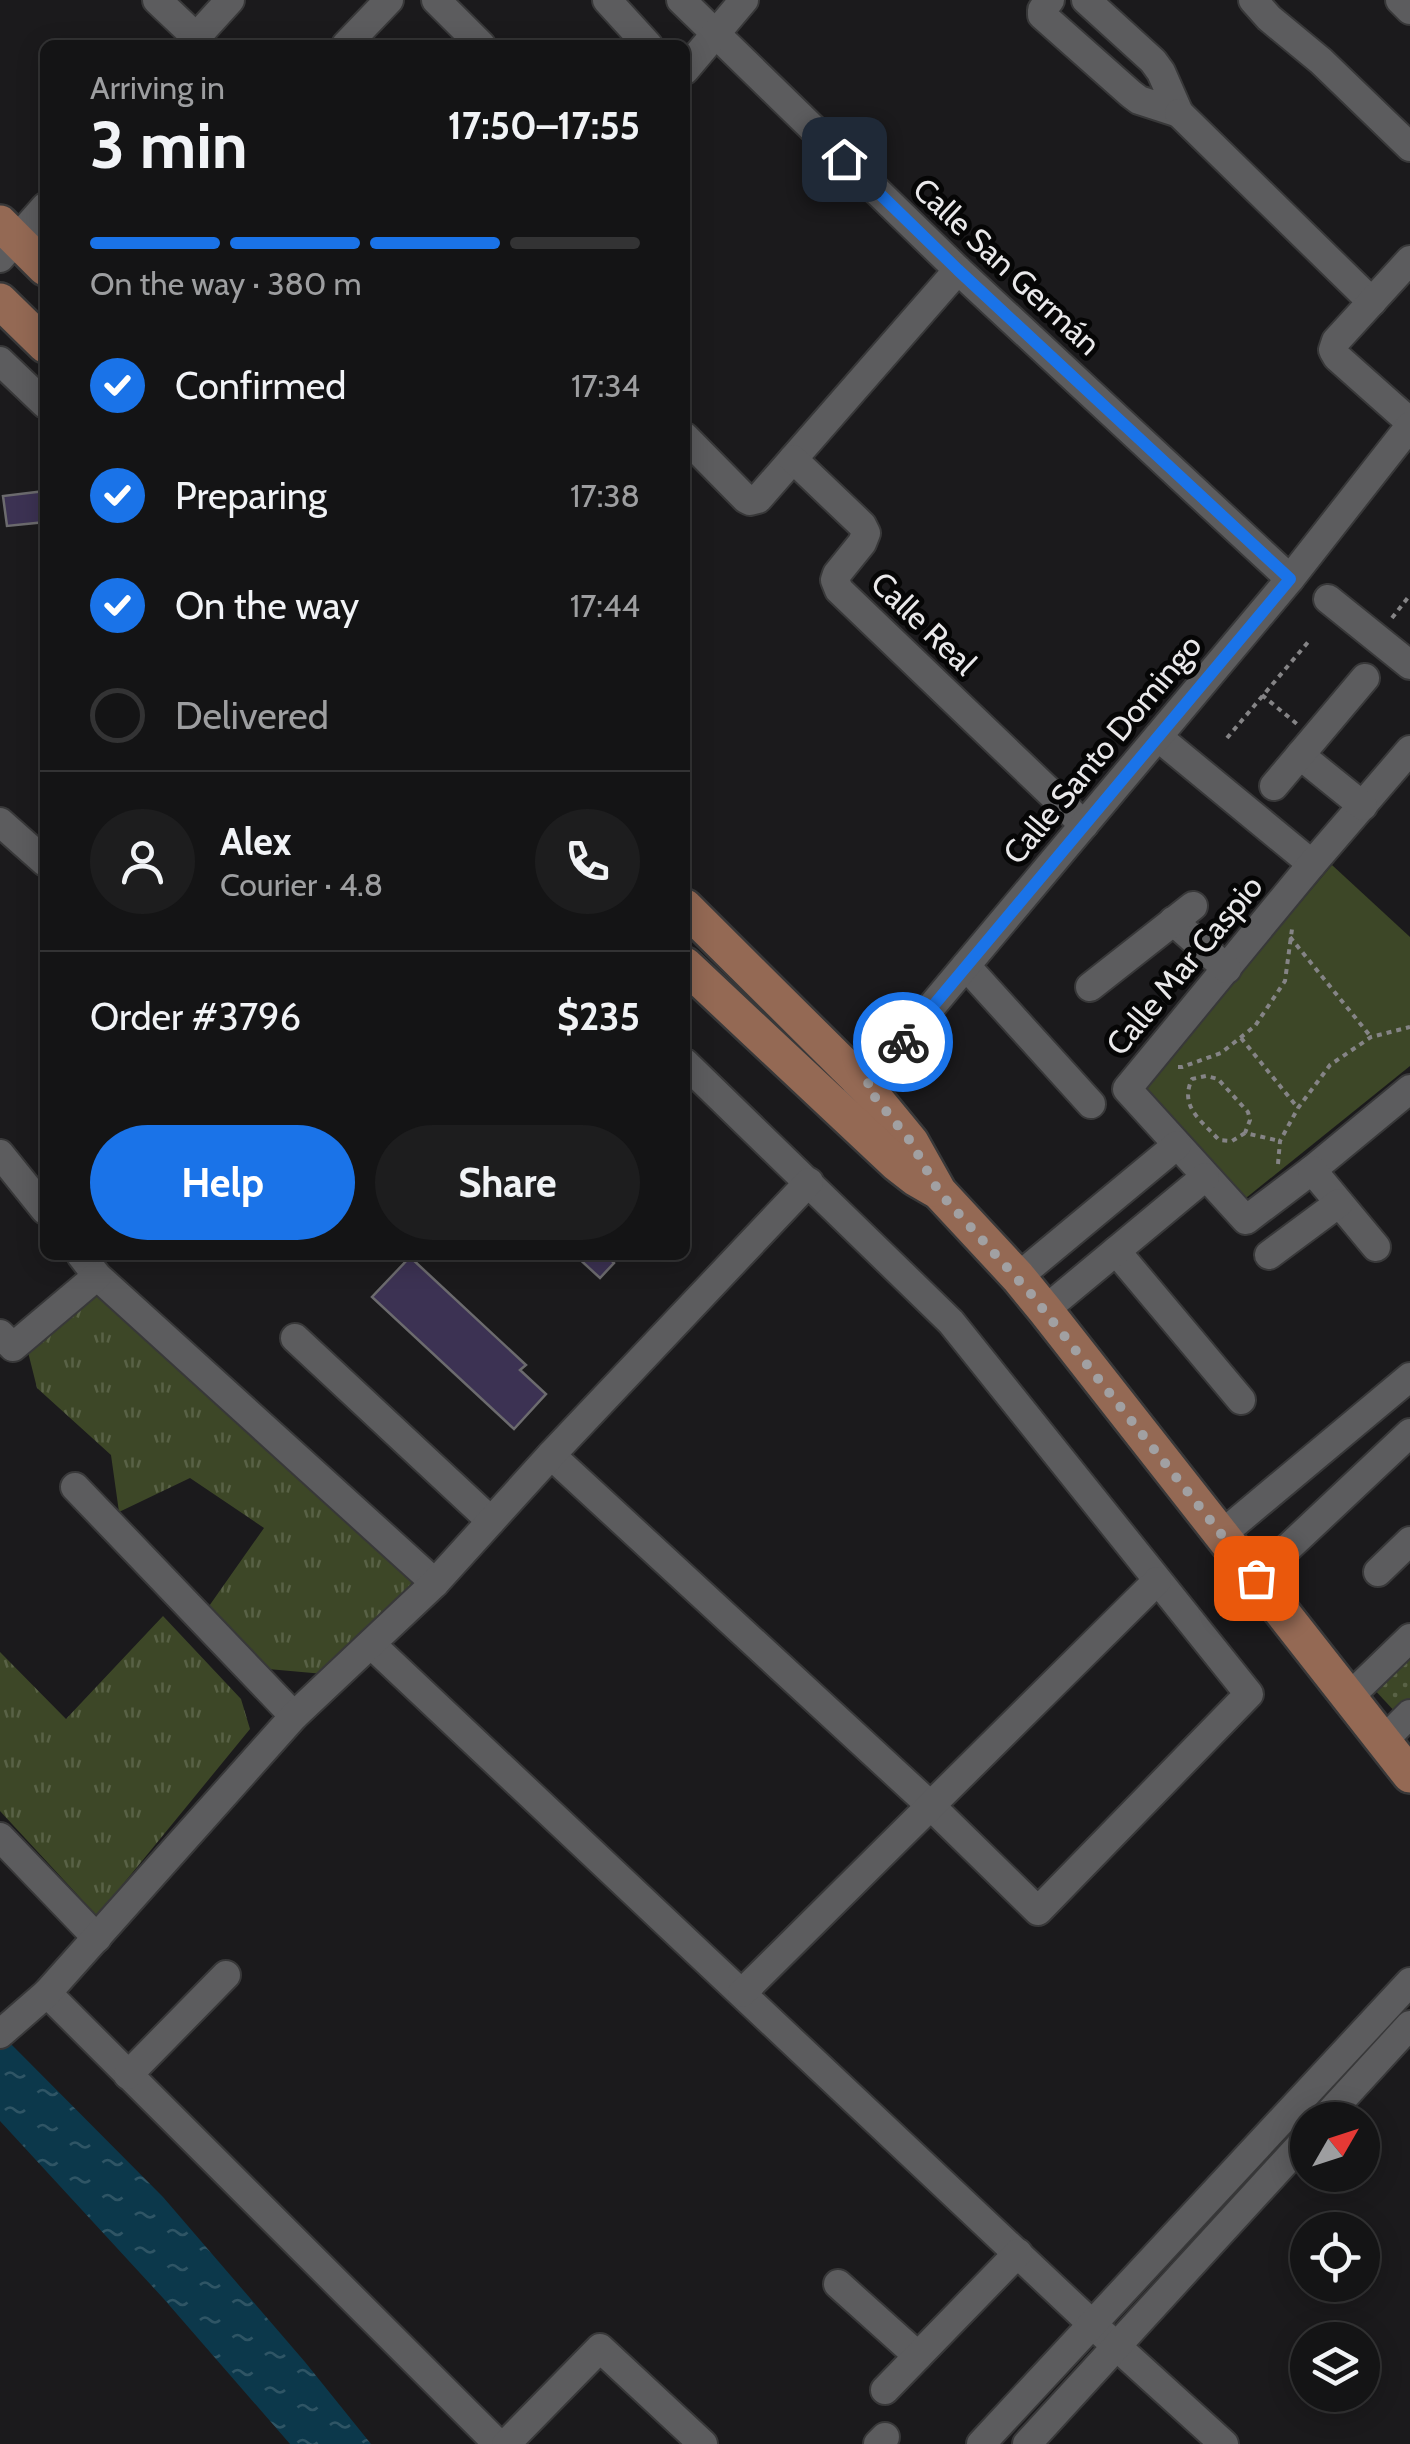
<!DOCTYPE html>
<meta charset="utf-8">
<style>
:root{--surface:#141415;--page:#1d1d1e;--text:#f1f3f6;--muted:#9d9ea0;--line:#333334;--accent:#1a73e8}
body{margin:0;font-family:Cabin,sans-serif;background:var(--page);color:var(--text);height:100vh;display:flex;flex-direction:column;font-size:38px;white-space:nowrap}
*{box-sizing:border-box;margin:0}
p{font-size:32px;color:var(--muted)}
.icon{flex:none;width:55px;height:55px;fill:none;stroke:currentColor;stroke-width:2;stroke-linecap:round;stroke-linejoin:round}
.map{position:relative;flex:1;overflow:hidden}
.panel{position:absolute;left:40px;top:40px;width:650px;height:1220px;display:flex;flex-direction:column;background:var(--surface);border-radius:15px;box-shadow:0 5px 25px #0003,0 0 0 2px var(--line)}
.panel>*{flex:none}
.needle{width:65px;rotate:51deg}
.fabs{position:absolute;left:1290px;top:2102px;display:grid;gap:20px}
.fabs a{display:grid;place-items:center;width:90px;height:90px;border-radius:50%;background:var(--surface);box-shadow:0 5px 25px #0003,0 0 0 2px var(--line);font-size:50px}
.pin{position:absolute;display:grid;place-items:center;width:85px;height:85px;color:#fff;margin:-42px;border-radius:20px;box-shadow:0 5px 15px #0006}
.courier{position:absolute;display:grid;place-items:center;width:100px;height:100px;margin:-50px;border:8px solid #1a73e8;border-radius:50%;background:#fff;color:#222;box-shadow:0 2px 12px #0007}
.headline em{font-style:normal;font-weight:700}
.headline div{display:flex;flex-direction:column-reverse}
.headline{display:flex;align-items:center;justify-content:space-between;height:170px;padding:0 50px}
h1{font-size:65px;font-weight:700;line-height:75px}
.bar{display:grid;grid-template-columns:repeat(4,1fr);gap:15px 10px;align-content:center;height:120px;padding:0 50px}
.bar i{height:12px;border-radius:8px;background:var(--line)}
.bar .active{background:var(--accent)}
.bar p{grid-column:span 4}
.line{display:flex;align-items:center;gap:25px;padding:0 50px;border-top:2px solid var(--line)}
.line div{flex:1}
.round{display:grid;place-items:center;flex:none;width:105px;height:105px;border-radius:52px;background:var(--page)}
ol{padding:0 50px;list-style:none}
li{display:flex;align-items:center;gap:30px;height:110px}
li p{margin-inline-start:auto}
li .icon{padding:10px;border-radius:50%;background:var(--accent);color:#fff;stroke-width:4}
li:last-child{color:var(--muted)}
li i{width:55px;height:55px;border:5px solid var(--line);border-radius:50%}
.action{display:flex;gap:20px;margin-top:auto;padding:20px 50px}
.action a{flex:1;height:115px;border-radius:60px;background:var(--accent);color:#fff;font-size:40px;font-weight:700;line-height:115px;text-align:center}
.action a+a{background:var(--page);color:var(--text)}
.map>svg:first-child{display:block}
</style>
<div class="map">
<svg width="1410" height="2444" viewBox="0 0 1410 2444">
<defs>
<pattern id="grass-tufts" width="24" height="20" patternUnits="userSpaceOnUse" patternTransform="scale(2.5)"><rect width="24" height="20" fill="#3d4727"/><path d="M3 7l-1-3M5 7V3M7 7l1-3M15 17l-1-3M17 17v-4M19 17l1-3" fill="none" stroke="#596246"/></pattern>
<pattern id="garden-dots" width="8" height="8" patternUnits="userSpaceOnUse" patternTransform="scale(2.5)"><rect width="8" height="8" fill="#3d4727"/><path d="M2 2h.1M6 6h.1" fill="none" stroke="#596246" stroke-width="1.8" stroke-linecap="round"/></pattern>
<pattern id="water-ripples" width="26" height="14" patternUnits="userSpaceOnUse" patternTransform="scale(2.5)"><rect width="26" height="14" fill="#0c384b"/><path d="M2 4q2-2 4 0t4 0M15 11q2-2 4 0t4 0" fill="none" stroke="#2f5565"/></pattern>
</defs>
<rect width="100%" height="100%" fill="#1b1a1c"/>
<g fill="url(#grass-tufts)">
<path d="M99,1293L413,1582L324,1674L268,1669L207,1609L264,1528L190,1478L119,1512L111,1455L37,1388L28,1352Z"/>
<path d="M163,1616L241,1699L250,1729L97,1916L0,1811V1652L66,1719Z"/>
</g>
<path fill="#3d4727" d="M1332,865L1410,937V1066L1241,1202L1142,1090Z"/>
<path fill="url(#garden-dots)" d="M1410,1649V1703L1398,1715L1372,1687Z"/>
<path fill="url(#water-ripples)" d="M7,2040L163,2197L305,2362L371,2444H290L163,2298L0,2121V2048Z"/>
<g fill="#3c3253" stroke="#6c6b6e" stroke-width="2.5">
<path d="M45,491V522L7,526L3,496Z"/>
<path d="M575,1255H606L614,1263L600,1278Z"/>
<path d="M410,1257L526,1365L520,1370L546,1394L514,1429L372,1297Z"/>
</g>
<g fill="none" stroke-linecap="round" stroke-linejoin="round">
<defs>
<g id="minor">
<path d="M157,0L196,37"/>
<path d="M436,0L481,45"/>
<path d="M607,0L648,45"/>
<path d="M681,0L958,270L1290,579"/>
<path d="M1050,0L1042,10V15L1131,94L1139,100L1179,113L1161,72L1153,61L1086,0"/>
<path d="M1253,0L1269,18L1321,61L1410,147"/>
<path d="M1400,0L1410,10"/>
<path d="M189,45L230,0"/>
<path d="M346,45L389,0"/>
<path d="M685,70L744,0"/>
<path d="M1179,113L1372,302"/>
<path d="M0,258L45,207"/>
<path d="M1410,260L1336,341L1333,350L1337,357L1410,422"/>
<path d="M0,361L45,404"/>
<path d="M685,437L746,499L750,501L758,499L958,270"/>
<path d="M793,459L862,525L866,533L862,543L837,574L835,580L839,590L1084,825"/>
<path d="M1328,599L1410,665"/>
<path d="M1158,737L1312,864"/>
<path d="M1410,750L1312,864L1127,1089L1246,1220L1312,1170L1410,1089"/>
<path d="M1300,755L1363,806"/>
<path d="M1274,786L1365,678"/>
<path d="M0,822L45,862"/>
<path d="M1173,921L1227,969"/>
<path d="M966,966L1091,1104"/>
<path d="M1090,987L1193,906"/>
<path d="M854,1099L1290,579L1410,426"/>
<path d="M0,1154L45,1210"/>
<path d="M1312,1170L1376,1247"/>
<path d="M1116,1251L1241,1400"/>
<path d="M81,1255L97,1276L435,1583"/>
<path d="M1269,1255L1339,1203"/>
<path d="M1018,1277L1177,1145"/>
<path d="M1045,1310L1205,1177"/>
<path d="M0,1334L13,1347L97,1276"/>
<path d="M295,1338L491,1521"/>
<path d="M551,1455L931,1806L1038,1911L1249,1694L951,1322L685,1063"/>
<path d="M75,1487L294,1716"/>
<path d="M1221,1535L1410,1377"/>
<path d="M1378,1572L1410,1541"/>
<path d="M1256,1578L1410,1433"/>
<path d="M372,1645L1092,2324L1224,2444"/>
<path d="M1348,1698L1410,1638"/>
<path d="M1382,1742L1410,1714"/>
<path d="M0,1837L97,1938"/>
<path d="M47,1993L498,2444"/>
<path d="M742,1993L1157,1581"/>
<path d="M0,2034L47,1993L294,1716L435,1583L551,1455L809,1182"/>
<path d="M128,2075L226,1975"/>
<path d="M1323,2120L1410,2025"/>
<path d="M838,2284L918,2356"/>
<path d="M885,2390L1018,2253"/>
<path d="M506,2444L600,2348L703,2444"/>
<path d="M878,2444L885,2437"/>
<path d="M981,2444L1410,1982"/>
<path d="M1027,2444L1308,2137"/>
</g>
<g id="major">
<path d="M0,223L45,268"/>
<path d="M0,301L45,345"/>
<path d="M685,907L865,1086L911,1142L939,1192L1018,1277L1045,1310L1410,1775"/>
<path d="M685,965L897,1164L915,1178L934,1189"/>
</g>
</defs>
<use href="#minor" stroke="#383839" stroke-width="32"/>
<use href="#major" stroke="#383839" stroke-width="40"/>
<g stroke="#858486" stroke-width="4" stroke-dasharray="5 5" stroke-linecap="butt">
<path d="M1392,618L1410,595"/>
<path d="M1262,695L1297,724"/>
<path d="M1227,738L1309,641"/>
<path d="M1290,937L1371,1037"/>
<path d="M1241,1038L1298,1108"/>
<path d="M1178,1067H1182L1221,1053L1255,1026L1285,981L1292,929"/>
<path d="M1245,1133L1232,1141L1219,1140C1201,1120 1179,1107 1192,1079L1206,1076L1218,1079L1248,1112L1250,1120L1245,1133L1280,1141"/>
<path d="M1278,1164L1280,1141L1298,1108L1330,1065L1371,1037L1410,1027"/>
</g>
<use href="#minor" stroke="#5c5c5e" stroke-width="28"/>
<use href="#major" stroke="#946954" stroke-width="35"/>
</g>
<g fill="none" stroke-linecap="round" stroke-linejoin="round">
<path stroke="#a1a0a2" stroke-width="10" stroke-dasharray="0 18" d="M903,1042L866,1086L911,1142L939,1192L1031,1294L1256,1578"/>
<path stroke="#1a73e8" stroke-width="12" d="M844,159L958,270L1290,579L903,1042"/>
</g>
<g text-anchor="middle" dominant-baseline="central" stroke-width="10" stroke-linejoin="round" paint-order="stroke">
<g font-size="32" fill="#e9e8ea" stroke="#060606">
<text transform="translate(1007 266) rotate(43)">Calle San Germán</text>
<text transform="translate(924 623) rotate(44)">Calle Real</text>
<text transform="translate(1102 749) rotate(-50)">Calle Santo Domingo</text>
<text transform="translate(1184 965) rotate(-50)">Calle Mar Caspio</text>
</g>
</g>
</svg>
<div class="fabs">
<a><svg class="needle" viewBox="-14 -14 28 28"><path d="M0-13l5 13h-10z" fill="#e53935"/><path d="M0 13l5-13h-10z" fill="#9d9ea0"/></svg></a>
<a><svg class="icon" aria-label="locate" viewBox="0 0 24 24"><circle cx="12" cy="12" r="6"/><path d="M12 2v4M12 18v4M2 12h4M18 12h4"/></svg></a>
<a><svg class="icon" aria-label="layers" viewBox="0 0 24 24"><path d="M12 4l9 5-9 5-9-5zM3 14l9 5 9-5"/></svg></a>
</div>
<div class="pin" style="left:1256px;top:1578px;background:#ea580c"><svg class="icon" aria-label="bag" viewBox="0 0 24 24"><path d="M5 8h14l-1 12H6zM9 8a3 3 0 0 1 6 0"/></svg></div>
<div class="pin" style="left:844px;top:159px;background:#1f2937"><svg class="icon" aria-label="home" viewBox="0 0 24 24"><path d="M3 11l9-7 9 7M6 9v11h12V9"/></svg></div>
<div class="courier" style="left:903px;top:1042px"><svg class="icon" aria-label="bike" viewBox="0 0 24 24"><circle cx="6" cy="16" r="4"/><circle cx="18" cy="16" r="4"/><path d="M6 16l4-8h5l3 8M10 8l3 8H6M13 5h3"/></svg></div>
<section class="panel">
<div class="headline"><div><h1>3 min</h1><p>Arriving in</p></div><em>17:50–17:55</em></div>
<div class="bar"><i class="active"></i><i class="active"></i><i class="active"></i><i></i><p>On the way · 380 m</p></div>
<ol>
<li><svg class="icon" aria-label="check" viewBox="0 0 24 24"><path d="M5 12l5 5 9-10"/></svg>Confirmed<p>17:34</p></li>
<li><svg class="icon" aria-label="check" viewBox="0 0 24 24"><path d="M5 12l5 5 9-10"/></svg>Preparing<p>17:38</p></li>
<li><svg class="icon" aria-label="check" viewBox="0 0 24 24"><path d="M5 12l5 5 9-10"/></svg>On the way<p>17:44</p></li>
<li><i></i>Delivered</li>
</ol>
<div class="line" style="height:180px"><a class="round"><svg class="icon" aria-label="person" viewBox="0 0 24 24"><circle cx="12" cy="8" r="4"/><path d="M4 21q1-7 8-7t8 7"/></svg></a><div><b>Alex</b><p>Courier · 4.8</p></div><a class="round"><svg class="icon" aria-label="phone" viewBox="0 0 24 24"><path d="M5 4h4l2 5-3 2q2 4 5 5l2-3 5 2v4C11 20 4 13 5 4z"/></svg></a></div>
<div class="line" style="height:130px"><div>Order #3796</div><b>$235</b></div>
<div class="action"><a>Help</a><a>Share</a></div>
</section>
</div>
